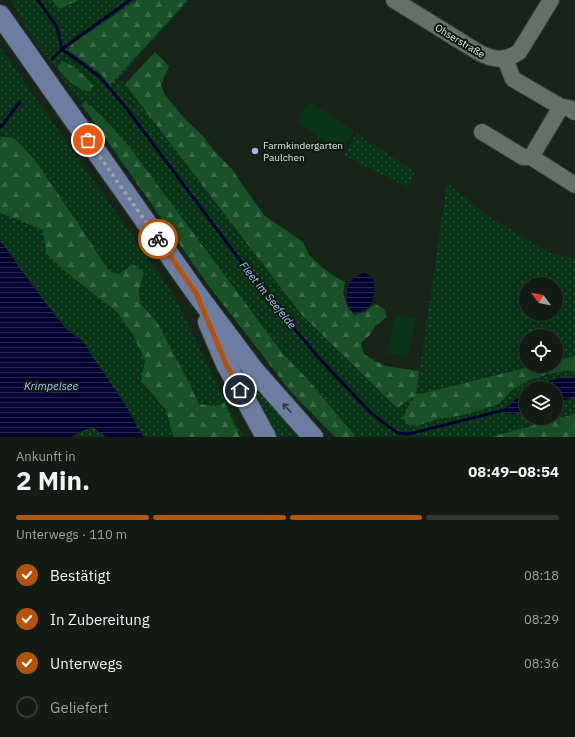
<!DOCTYPE html>
<html lang="de">
<meta charset="utf-8">
<style>
:root{--surface:#121b14;--page:#1f2822;--text:#f1f3f6;--muted:#9ca1a0;--line:#313934;--accent:#b45309}
body{margin:0;font-family:"IBM Plex Sans",sans-serif;background:var(--page);color:var(--text);height:100vh;display:flex;flex-direction:column;font-size:15px;white-space:nowrap}
*{box-sizing:border-box;margin:0}
p{font-size:13px;color:var(--muted)}
.icon{flex:none;width:22px;height:22px;fill:none;stroke:currentColor;stroke-width:2;stroke-linecap:round;stroke-linejoin:round}
.map{position:relative;height:437px;overflow:hidden}
.details{display:flex;flex-direction:column;background:var(--surface);flex:1}
.details>*{flex:none}
.needle{width:26px;rotate:302deg}
.controls{position:absolute;left:519px;top:277px;display:grid;gap:8px}
.controls a{display:grid;place-items:center;width:44px;height:44px;border-radius:50%;background:var(--surface);box-shadow:0 4px 16px #0002,0 0 0 1px var(--line);font-size:20px}
.pin{position:absolute;display:grid;place-items:center;width:34px;height:34px;color:#fff;margin:-17px;border:2px solid #fff;border-radius:50%;box-shadow:0 1px 4px #0007}
.courier{position:absolute;display:grid;place-items:center;width:40px;height:40px;margin:-20px;border:3px solid #b45309;border-radius:50%;background:#fff;color:#222;box-shadow:0 1px 5px #0007}
.summary em{font-style:normal;font-weight:700}
.summary div{display:flex;flex-direction:column-reverse}
.summary{display:flex;align-items:center;justify-content:space-between;height:68px;padding:0 16px}
h1{font-size:26px;font-weight:700;line-height:30px}
.bar{display:grid;grid-template-columns:repeat(4,1fr);gap:6px 4px;align-content:center;height:48px;padding:0 16px}
.bar i{height:5px;border-radius:3px;background:var(--line)}
.bar .selected{background:var(--accent)}
.bar p{grid-column:span 4}
ol{padding:0 16px;list-style:none}
li{display:flex;align-items:center;gap:12px;height:44px}
li p{margin-inline-start:auto}
li .icon{padding:4px;border-radius:50%;background:var(--accent);color:#fff;stroke-width:4}
li:last-child{color:var(--muted)}
li i{width:22px;height:22px;border:2px solid var(--line);border-radius:50%}
.map>svg:first-child{display:block}
</style>
<div class="map">
<svg width="575" height="437" viewBox="0 0 575 437">
<defs>
<pattern id="green-dots" width="8" height="8" patternUnits="userSpaceOnUse"><rect width="8" height="8" fill="#093516"/><path d="M2 2h.1M6 6h.1" fill="none" stroke="#2d5238" stroke-width="1.8" stroke-linecap="round"/></pattern>
<pattern id="forest-firs" width="22" height="20" patternUnits="userSpaceOnUse"><rect width="22" height="20" fill="#195128"/><path d="M5 1l3.5 6h-7zM16 11l3.5 6h-7z" fill="#3a6a47"/></pattern>
<pattern id="water-rules" width="6" height="5" patternUnits="userSpaceOnUse"><rect width="6" height="5" fill="#040230"/><path d="M0 2.5h6" fill="none" stroke="#28274e"/></pattern>
</defs>
<rect width="100%" height="100%" fill="#18241a"/>
<g fill="url(#green-dots)" fill-rule="evenodd">
<path d="M11,0H189L186,4L118,79L125,84L301,314L416,395L447,183L488,216L550,253L575,259V437H335L290,391L206,282L53,65L29,34ZM526,284H556V314H526ZM526,336H556V366H526ZM526,388H556V418H526Z"/>
<path d="M0,47L173,294L243,437H0Z"/>
<path d="M357,134L415,172L408,188L344,155Z"/>
<path d="M224,342L304,437H274Z"/>
</g>
<g fill="url(#forest-firs)">
<path d="M52,0H79L59,9Z"/>
<path d="M137,0H187L168,22L110,85L99,72L68,50L72,44Z"/>
<path d="M155,52L169,66L161,85L165,95L185,119L204,137L215,152L232,169L243,186L265,216L303,242L309,255L322,267L337,278L345,282L343,294L348,308L354,315L365,312L375,304L384,309L387,317L375,326L370,335L361,343L364,354L375,361L386,366L419,371L416,395L533,366H556V361L575,356V373L570,370L548,374L527,381L511,391L499,404L464,415L438,419L416,426L406,424L403,417L406,410L415,396L397,408L301,314L125,84Z"/>
<path d="M65,62C77,68 85,76 93,86L91,91C81,93 63,77 58,68V65Z"/>
<path d="M83,103H87C104,116 117,133 131,149L283,354L309,381L356,437H335L290,391L206,282L83,106Z"/>
<path d="M3,137L14,138L35,160L75,219L109,271L119,274L133,264L144,273L139,290L140,303L157,322L188,381L199,404L216,406L224,402L240,437H174L172,433L166,410L141,381L145,360L133,335L117,312L67,273L46,253L43,230L22,221L10,217L0,213V140Z"/>
<path d="M575,414V437H491Z"/>
</g>
<g fill="#093516">
<path d="M311,103L354,131L341,152L299,124C298,117 304,107 311,103Z"/>
<path d="M396,314L416,319L408,357L387,353Z"/>
</g>
<g fill="url(#water-rules)">
<path d="M0,240L32,285L66,329L82,341L126,406L143,437H106L93,427L79,432L71,437H0Z"/>
<path d="M363,272C372,276 375,279 374,288C374,293 373,300 371,304C368,308 360,314 355,312C344,310 345,288 351,281C353,278 359,275 363,272Z"/>
<path d="M564,377L575,378V397L556,403V388H533L552,380Z"/>
<path d="M526,391V411L513,414L506,413L505,410L521,394Z"/>
</g>
<g fill="none" stroke-linecap="round" stroke-linejoin="round">
<g stroke="#040230" stroke-width="3">
<path d="M38,0L57,27L62,49"/>
<path d="M62,49L100,77L127,109L260,287L317,356L372,414L389,427L398,433L409,434L508,409"/>
<path d="M52,59L62,49L130,0"/>
<path d="M0,128L20,102"/>
</g>
<defs>
<g id="minor">
<path d="M394,0L478,52C493,60 504,62 519,52L551,0"/>
<path d="M505,59L513,79L561,107L569,108L575,112"/>
<path d="M561,107L531,157L575,185"/>
<path d="M482,132L523,157H531"/>
</g>
<g id="major">
<path d="M0,15L196,293L253,369L313,437"/>
<path d="M208,322L226,364L266,437"/>
</g>
</defs>
<use href="#minor" stroke="#343e36" stroke-width="18"/>
<use href="#major" stroke="#343e36" stroke-width="22"/>
<use href="#minor" stroke="#647265" stroke-width="16"/>
<use href="#major" stroke="#6c7da1" stroke-width="20"/>
</g>
<defs><path id="oneway-shaft" d="M-6 0H5M1.5-3L5.5 0L1.5 3" fill="none" stroke-width="1.6" stroke-linecap="round" stroke-linejoin="round"/></defs>
<use stroke="#303d43" href="#oneway-shaft" transform="translate(287 408) rotate(-132)"/>
<g fill="none" stroke-linecap="round" stroke-linejoin="round">
<path stroke="#9ba59c" stroke-width="4" stroke-dasharray="0 7.2" d="M88,140L158,239"/>
<path stroke="#b45309" stroke-width="5" d="M158,239L196,293L226,364L240,390"/>
</g>
<circle fill="#9eb3fd" stroke="#0f1b11" stroke-width="1.5" cx="255" cy="151" r="4"/>
<g text-anchor="middle" dominant-baseline="central" stroke-width="4" stroke-linejoin="round" paint-order="stroke">
<g font-size="10" fill="#e1eae2" stroke="#0f1b11">
<text transform="translate(460 41) rotate(31)">Ohserstraße</text>
</g>
<g font-size="10" fill="#e1eae2" stroke="#0f1b11" text-anchor="start">
<text x="263" y="145">Farmkindergarten<tspan x="263" dy="12">Paulchen</tspan></text>
</g>
<g font-size="11" font-style="italic" fill="#afc1fc" stroke="#0f1b11">
<text transform="translate(268 295) rotate(51)">Fleet im Seefelde</text>
<text x="51" y="386">Krimpelsee</text>
</g>
</g>
</svg>
<div class="controls">
<a><svg class="needle" viewBox="-14 -14 28 28"><path d="M0-13l5 13h-10z" fill="#e53935"/><path d="M0 13l5-13h-10z" fill="#9ca1a0"/></svg></a>
<a><svg class="icon" aria-label="locate" viewBox="0 0 24 24"><circle cx="12" cy="12" r="6"/><path d="M12 2v4M12 18v4M2 12h4M18 12h4"/></svg></a>
<a><svg class="icon" aria-label="layers" viewBox="0 0 24 24"><path d="M12 4l9 5-9 5-9-5zM3 14l9 5 9-5"/></svg></a>
</div>
<div class="pin" style="left:88px;top:140px;background:#ea580c"><svg class="icon" aria-label="bag" viewBox="0 0 24 24"><path d="M5 8h14l-1 12H6zM9 8a3 3 0 0 1 6 0"/></svg></div>
<div class="pin" style="left:240px;top:390px;background:#1f2937"><svg class="icon" aria-label="home" viewBox="0 0 24 24"><path d="M3 11l9-7 9 7M6 9v11h12V9"/></svg></div>
<div class="courier" style="left:158px;top:239px"><svg class="icon" aria-label="bike" viewBox="0 0 24 24"><circle cx="6" cy="16" r="4"/><circle cx="18" cy="16" r="4"/><path d="M6 16l4-8h5l3 8M10 8l3 8H6M13 5h3"/></svg></div>
</div>
<section class="details">
<div class="summary"><div><h1>2 Min.</h1><p>Ankunft in</p></div><em>08:49–08:54</em></div>
<div class="bar"><i class="selected"></i><i class="selected"></i><i class="selected"></i><i></i><p>Unterwegs · 110 m</p></div>
<ol>
<li><svg class="icon" aria-label="check" viewBox="0 0 24 24"><path d="M5 12l5 5 9-10"/></svg>Bestätigt<p>08:18</p></li>
<li><svg class="icon" aria-label="check" viewBox="0 0 24 24"><path d="M5 12l5 5 9-10"/></svg>In Zubereitung<p>08:29</p></li>
<li><svg class="icon" aria-label="check" viewBox="0 0 24 24"><path d="M5 12l5 5 9-10"/></svg>Unterwegs<p>08:36</p></li>
<li><i></i>Geliefert</li>
</ol>
</section>
